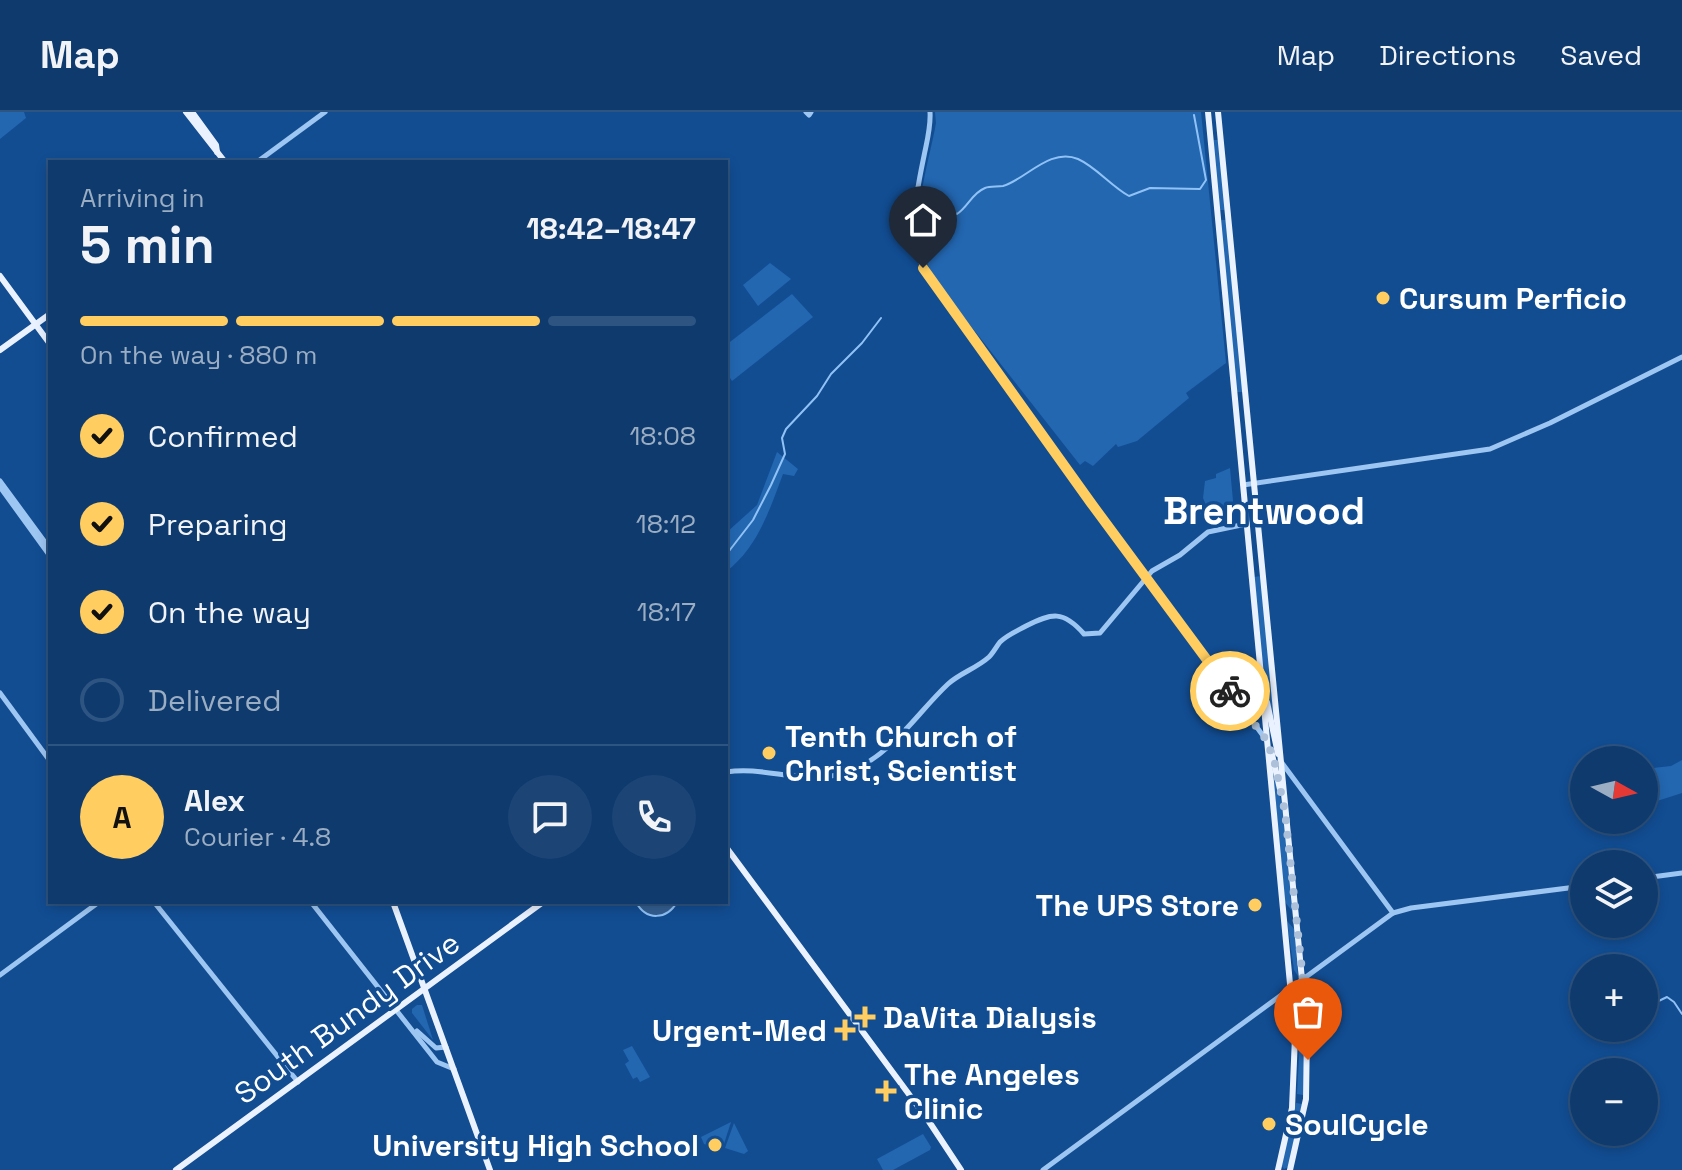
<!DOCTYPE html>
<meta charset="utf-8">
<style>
:root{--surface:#0e3a6e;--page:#1c4576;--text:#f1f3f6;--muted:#9badc2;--line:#2e5481;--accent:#ffcd60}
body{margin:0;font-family:"Space Grotesk",sans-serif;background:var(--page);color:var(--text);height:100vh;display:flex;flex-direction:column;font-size:30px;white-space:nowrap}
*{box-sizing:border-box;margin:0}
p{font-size:26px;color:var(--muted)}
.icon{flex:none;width:44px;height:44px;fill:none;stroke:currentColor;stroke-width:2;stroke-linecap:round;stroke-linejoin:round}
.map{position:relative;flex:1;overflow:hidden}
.drawer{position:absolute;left:48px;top:48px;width:680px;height:744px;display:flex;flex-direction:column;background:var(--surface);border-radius:0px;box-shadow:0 4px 12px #0003,0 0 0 2px var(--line)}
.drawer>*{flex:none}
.needle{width:52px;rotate:98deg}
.controls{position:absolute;left:1570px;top:634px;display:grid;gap:16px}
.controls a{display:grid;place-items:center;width:88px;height:88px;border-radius:50%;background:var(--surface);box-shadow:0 4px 12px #0003,0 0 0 2px var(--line);font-size:40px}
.pin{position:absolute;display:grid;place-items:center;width:68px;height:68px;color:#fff;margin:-82px -34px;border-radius:50% 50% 50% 0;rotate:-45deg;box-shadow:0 0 8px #0007}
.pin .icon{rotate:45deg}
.courier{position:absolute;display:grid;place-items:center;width:80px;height:80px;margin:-40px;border:6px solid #ffcd60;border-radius:50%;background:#fff;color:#222;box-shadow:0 2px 10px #0007}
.overview em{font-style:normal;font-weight:700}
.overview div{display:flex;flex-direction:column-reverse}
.overview{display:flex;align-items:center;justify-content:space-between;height:136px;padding:0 32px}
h1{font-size:52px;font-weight:700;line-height:60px}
.bar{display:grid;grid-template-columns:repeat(4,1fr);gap:12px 8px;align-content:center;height:96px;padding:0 32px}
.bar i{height:10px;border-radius:6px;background:var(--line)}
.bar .selected{background:var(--accent)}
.bar p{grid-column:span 4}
.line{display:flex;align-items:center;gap:20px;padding:0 32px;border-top:2px solid var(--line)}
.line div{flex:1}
.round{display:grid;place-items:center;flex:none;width:84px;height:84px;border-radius:42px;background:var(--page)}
ol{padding:0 32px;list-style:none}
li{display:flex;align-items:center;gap:24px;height:88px}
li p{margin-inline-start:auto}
li .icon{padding:8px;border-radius:50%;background:var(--accent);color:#111;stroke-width:4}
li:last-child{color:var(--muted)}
li i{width:44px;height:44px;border:4px solid var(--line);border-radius:50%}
header{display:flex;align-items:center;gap:48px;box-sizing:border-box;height:112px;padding:0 40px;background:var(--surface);border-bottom:2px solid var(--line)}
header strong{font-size:38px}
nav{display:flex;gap:44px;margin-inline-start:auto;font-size:28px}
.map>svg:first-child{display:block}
</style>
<header>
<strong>Map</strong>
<nav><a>Map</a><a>Directions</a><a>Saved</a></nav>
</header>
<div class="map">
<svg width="1682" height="1058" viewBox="0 0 1682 1058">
<rect width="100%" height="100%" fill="#124d92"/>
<g fill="#2367b1">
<path d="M0,0H24L26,6L0,27Z"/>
<path d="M935,0H1201L1226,251L1186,281L1189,286L1137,329L1118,335L1116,332L1093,354L1085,349L1080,353L941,176C933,163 925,150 921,136C912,101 930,46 936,11Z"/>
<path d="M1213,28H1219L1226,98H1219Z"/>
<path d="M1220,108H1227L1243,280H1236Z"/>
<path d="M770,151L791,167L758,194L743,173Z"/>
<path d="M792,182L813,205L732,269L726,260V233Z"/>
<path d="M777,340L798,357L794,364L783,362C769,399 758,435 726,460V421L757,393Z"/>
<path d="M1230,356L1234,400L1203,410L1199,396L1206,393L1203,386L1205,369L1216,366V362Z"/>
<path d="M1261,464L1276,629L1265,579L1254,465Z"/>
<path d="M1272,648L1283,698L1292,799L1285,790Z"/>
<path d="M1682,648V681L1654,690L1653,681L1644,682V657L1671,654Z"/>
<path d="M1287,809L1295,818L1298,864L1294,858Z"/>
<path d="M1294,882C1307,893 1304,962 1303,983L1297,982L1299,945Z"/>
<path d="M417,893H422L433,928L412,901V897Z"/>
<path d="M632,934L650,965L640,970L637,965L633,967L625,952L629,949L623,938Z"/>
<path d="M1296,991L1302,992L1288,1055L1284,1057L1281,1053Z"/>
<path d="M731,1010L722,1038L704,1032L701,1025Z"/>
<path d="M734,1011L748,1039L744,1042L725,1036Z"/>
<path d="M923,1022L931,1035L930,1038L893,1058H883L877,1047Z"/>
</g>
<path fill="#345f92" stroke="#90c2f6" stroke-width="2" d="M636,790H677C667,808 646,809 636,790Z"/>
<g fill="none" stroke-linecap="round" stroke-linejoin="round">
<g stroke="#90c2f6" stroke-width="2">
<path d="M944,97L957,102C968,95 972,81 985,76C990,74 997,75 1003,74C1025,68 1050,35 1078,47C1096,55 1111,74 1129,84L1150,76L1200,77L1206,68L1194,3"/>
<path d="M726,443L753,408L771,373L785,342L782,326L786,317L817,284L831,262L862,231L881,206"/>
<path d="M1644,896L1667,885L1674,890L1682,902"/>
</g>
<g stroke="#9ec6f2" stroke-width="5">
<path d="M806,0L809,3L811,0"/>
<path d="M930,0C931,15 927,29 924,44C916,83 908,117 923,156L1091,391L1267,629"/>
<path d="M257,50L325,0"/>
<path d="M0,369L50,437"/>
<path d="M1243,373L1490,337L1550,311L1682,245"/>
<path d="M0,375L50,444"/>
<path d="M0,581L50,649"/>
<path d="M1282,651L1393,801"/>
<path d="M726,660C770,653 805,677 853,658C893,641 918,600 948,572C960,561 977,556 989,545C993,541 996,535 1000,530C1007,523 1017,519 1026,514C1052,501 1063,498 1084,522L1100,521L1152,459L1180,443L1208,420L1246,412"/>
<path d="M1644,766L1682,761"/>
<path d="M154,790L298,970"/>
<path d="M311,790L437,950L454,957"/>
<path d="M0,863L99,790"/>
<path d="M417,919L436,936L446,935"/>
<path d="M1043,1058L1393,801L1411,796L1584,774"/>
</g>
<g stroke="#eaf2ff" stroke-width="6">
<path d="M186,0L225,50"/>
<path d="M192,0L216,33L217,40"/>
<path d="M1208,0L1295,925L1292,996L1278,1058"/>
<path d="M1218,0L1307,919L1306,987L1290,1058"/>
<path d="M0,164L50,232"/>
<path d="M0,238L50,202"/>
<path d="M1267,590L1278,642"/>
<path d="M1271,638L1280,677"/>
<path d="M726,735L928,1008L961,1058"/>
<path d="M393,790L490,1058"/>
<path d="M176,1058L543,790"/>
</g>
</g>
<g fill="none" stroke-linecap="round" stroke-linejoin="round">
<path stroke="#acc1d9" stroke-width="8" stroke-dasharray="0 14.4" d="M1230,579L1267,629L1275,652L1285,700L1303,868L1308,948"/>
<path stroke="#ffcd60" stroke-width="10" d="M923,156L1091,391L1230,579"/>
</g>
<g fill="#ffcd60" stroke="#124d92" stroke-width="3">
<circle cx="1383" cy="186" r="8"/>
<circle cx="769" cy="641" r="8"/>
<circle cx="1255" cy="793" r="8"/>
<path d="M861 893h8v8h8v8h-8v8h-8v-8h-8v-8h8z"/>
<path d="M841 906h8v8h8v8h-8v8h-8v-8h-8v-8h8z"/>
<path d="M882 967h8v8h8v8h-8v8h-8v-8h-8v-8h8z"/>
<circle cx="1269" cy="1012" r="8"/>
<circle cx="715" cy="1033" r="8"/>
</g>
<g text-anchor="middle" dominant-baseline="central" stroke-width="7" stroke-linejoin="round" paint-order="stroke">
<g font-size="30" font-weight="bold" fill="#fff" stroke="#124d92" text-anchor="start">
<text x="1399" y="186">Cursum Perficio</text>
<text x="785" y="624">Tenth Church of<tspan x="785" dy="34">Christ, Scientist</tspan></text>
<text x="1239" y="793" text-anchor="end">The UPS Store</text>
<text x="883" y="905">DaVita Dialysis</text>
<text x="827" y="918" text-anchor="end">Urgent-Med</text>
<text x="904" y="962">The Angeles<tspan x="904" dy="34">Clinic</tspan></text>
<text x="1285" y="1012">SoulCycle</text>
<text x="699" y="1033" text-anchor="end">University High School</text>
</g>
<g font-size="30" fill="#fff" stroke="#124d92">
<text transform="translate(347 906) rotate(-36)">South Bundy Drive</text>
</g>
<g font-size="38" font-weight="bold" fill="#fff" stroke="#124d92">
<text x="1264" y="399">Brentwood</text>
</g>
</g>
</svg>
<div class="controls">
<a><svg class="needle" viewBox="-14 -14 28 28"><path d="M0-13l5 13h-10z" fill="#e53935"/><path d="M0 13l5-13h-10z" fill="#9badc2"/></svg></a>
<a><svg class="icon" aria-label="layers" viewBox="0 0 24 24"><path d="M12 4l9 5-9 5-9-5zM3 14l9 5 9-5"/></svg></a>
<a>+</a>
<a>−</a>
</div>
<div class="pin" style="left:1308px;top:948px;background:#ea580c"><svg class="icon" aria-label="bag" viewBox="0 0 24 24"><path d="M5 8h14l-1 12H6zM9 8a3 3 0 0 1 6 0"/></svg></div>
<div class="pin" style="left:923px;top:156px;background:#1f2937"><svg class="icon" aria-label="home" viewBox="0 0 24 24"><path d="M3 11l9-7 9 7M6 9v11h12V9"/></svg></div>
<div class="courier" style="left:1230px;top:579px"><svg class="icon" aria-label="bike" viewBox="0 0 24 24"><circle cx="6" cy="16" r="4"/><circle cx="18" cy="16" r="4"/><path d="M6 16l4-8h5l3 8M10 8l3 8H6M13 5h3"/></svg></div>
<section class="drawer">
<div class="overview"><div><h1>5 min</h1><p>Arriving in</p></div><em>18:42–18:47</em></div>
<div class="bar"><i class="selected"></i><i class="selected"></i><i class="selected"></i><i></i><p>On the way · 880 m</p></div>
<ol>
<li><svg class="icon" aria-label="check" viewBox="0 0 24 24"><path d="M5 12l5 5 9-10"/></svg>Confirmed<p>18:08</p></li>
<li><svg class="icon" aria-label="check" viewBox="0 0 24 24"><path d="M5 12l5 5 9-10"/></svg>Preparing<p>18:12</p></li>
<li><svg class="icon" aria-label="check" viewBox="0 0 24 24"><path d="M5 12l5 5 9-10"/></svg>On the way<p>18:17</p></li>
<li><i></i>Delivered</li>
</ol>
<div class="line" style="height:144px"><b class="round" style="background:var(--accent);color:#111">A</b><div><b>Alex</b><p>Courier · 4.8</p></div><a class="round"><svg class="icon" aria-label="chat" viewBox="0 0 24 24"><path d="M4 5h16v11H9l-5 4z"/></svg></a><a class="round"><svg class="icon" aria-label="phone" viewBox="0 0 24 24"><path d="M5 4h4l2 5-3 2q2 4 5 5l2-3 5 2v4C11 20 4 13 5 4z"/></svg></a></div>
</section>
</div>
